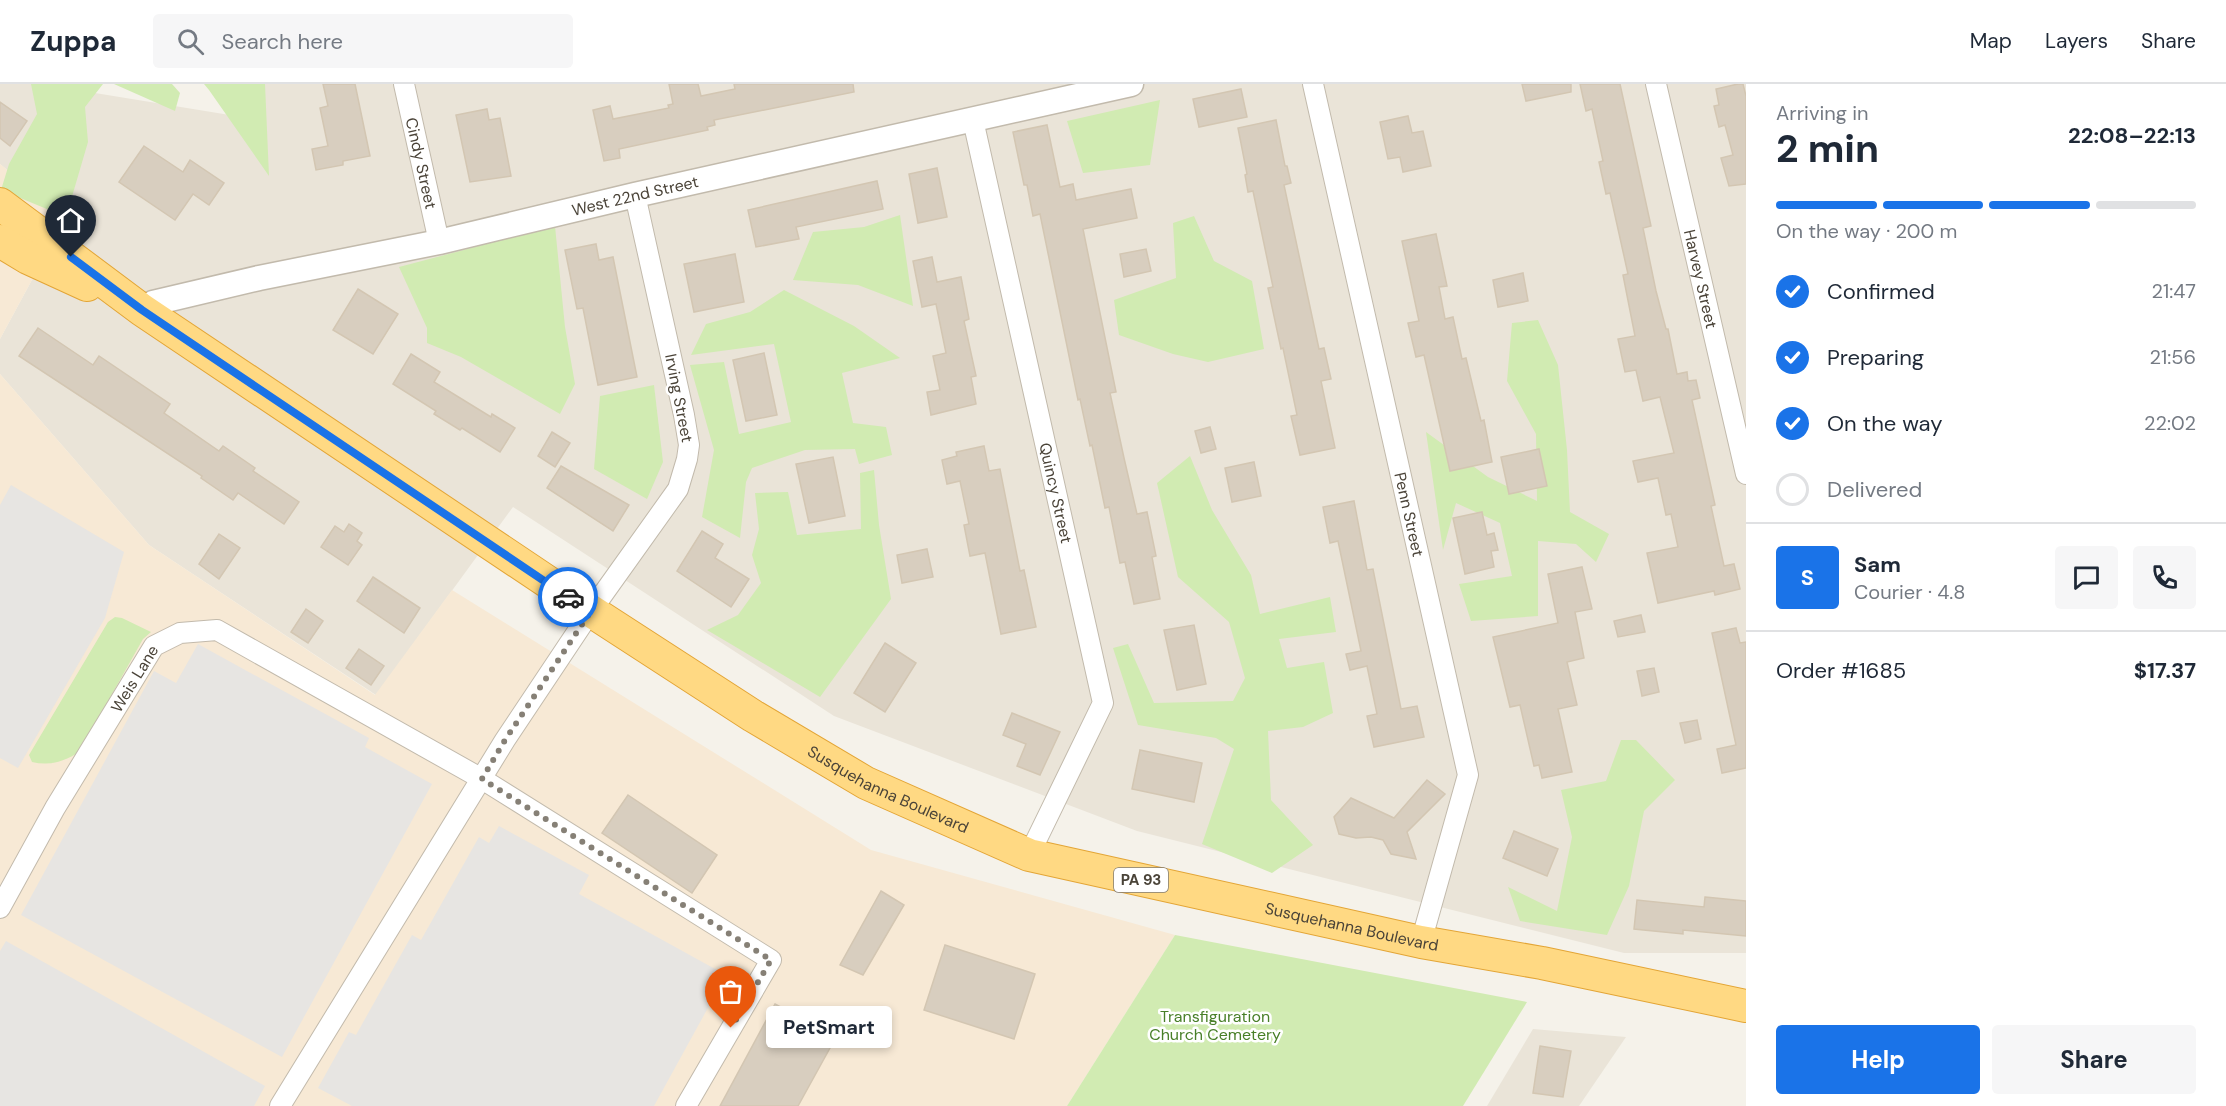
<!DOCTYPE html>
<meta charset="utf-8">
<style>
:root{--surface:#fff;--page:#f6f6f7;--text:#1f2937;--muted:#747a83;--line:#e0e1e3;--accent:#1a73e8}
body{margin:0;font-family:"DM Sans",sans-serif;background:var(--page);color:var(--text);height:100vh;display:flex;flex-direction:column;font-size:22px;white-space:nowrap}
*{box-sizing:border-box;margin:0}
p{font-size:20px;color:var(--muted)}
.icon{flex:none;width:33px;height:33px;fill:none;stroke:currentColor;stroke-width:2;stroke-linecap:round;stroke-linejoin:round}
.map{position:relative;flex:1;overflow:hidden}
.drawer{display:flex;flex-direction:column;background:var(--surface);width:480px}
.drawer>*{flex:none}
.pin{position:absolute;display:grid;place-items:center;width:51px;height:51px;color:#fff;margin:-62px -26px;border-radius:50% 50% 50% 0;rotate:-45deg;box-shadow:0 0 6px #0007}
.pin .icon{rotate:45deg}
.courier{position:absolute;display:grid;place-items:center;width:60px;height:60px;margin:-30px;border:4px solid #1a73e8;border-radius:50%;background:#fff;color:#222;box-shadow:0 2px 8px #0007}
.bubble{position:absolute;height:42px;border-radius:6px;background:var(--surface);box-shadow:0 3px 9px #0003;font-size:20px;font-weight:700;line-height:42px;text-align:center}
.summary em{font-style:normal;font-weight:700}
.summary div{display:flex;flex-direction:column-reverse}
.summary{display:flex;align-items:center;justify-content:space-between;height:102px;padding:0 30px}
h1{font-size:39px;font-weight:700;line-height:45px}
.bar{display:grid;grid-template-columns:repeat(4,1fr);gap:9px 6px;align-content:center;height:72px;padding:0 30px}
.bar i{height:8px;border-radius:4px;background:var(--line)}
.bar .selected{background:var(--accent)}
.bar p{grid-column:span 4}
.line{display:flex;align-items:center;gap:15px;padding:0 30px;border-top:2px solid var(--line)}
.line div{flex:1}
.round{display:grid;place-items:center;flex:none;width:63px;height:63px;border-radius:6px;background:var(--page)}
ol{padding:0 30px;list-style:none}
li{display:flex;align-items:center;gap:18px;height:66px}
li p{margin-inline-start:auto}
li .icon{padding:6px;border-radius:50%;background:var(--accent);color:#fff;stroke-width:4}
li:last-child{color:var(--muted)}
li i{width:33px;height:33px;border:3px solid var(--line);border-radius:50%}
.cta{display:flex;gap:12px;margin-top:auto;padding:12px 30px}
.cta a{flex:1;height:69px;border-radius:6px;background:var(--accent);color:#fff;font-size:24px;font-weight:700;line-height:69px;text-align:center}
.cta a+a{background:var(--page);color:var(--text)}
header{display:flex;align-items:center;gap:36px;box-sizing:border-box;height:84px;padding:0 30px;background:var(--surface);border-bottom:2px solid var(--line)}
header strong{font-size:28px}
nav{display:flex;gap:33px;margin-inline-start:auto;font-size:21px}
.search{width:420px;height:54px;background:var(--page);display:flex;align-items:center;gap:15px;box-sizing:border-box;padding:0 21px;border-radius:6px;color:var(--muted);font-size:22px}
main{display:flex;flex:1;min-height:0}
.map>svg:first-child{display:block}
</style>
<header>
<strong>Zuppa</strong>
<div class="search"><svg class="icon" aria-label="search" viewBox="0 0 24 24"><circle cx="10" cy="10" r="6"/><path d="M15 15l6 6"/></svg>Search here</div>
<nav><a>Map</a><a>Layers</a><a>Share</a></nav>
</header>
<main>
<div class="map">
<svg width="1746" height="1022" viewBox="0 0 1746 1022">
<rect width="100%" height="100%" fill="#f5f2ea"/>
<g fill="#eae4d8">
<path d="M0,0H40L248,34L237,0H1746V869H1624L1137,747L834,632L513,423L376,611L149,461L0,290V255L66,133L0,80Z"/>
<path d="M1533,945L1626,953L1579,1022H1487Z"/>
</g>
<g fill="#f7e9d5">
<path d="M0,80L66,133L0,255Z"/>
<path d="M0,290L149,461L375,611L452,506L871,766L1175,851L1067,1022H0Z"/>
</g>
<g fill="#d1ebb2">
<path d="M31,0H103L85,23L88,58L66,133L1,106L9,80L37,30Z"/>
<path d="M114,0H172L180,9L175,27Z"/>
<path d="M204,0H265L269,92L209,6Z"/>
<path d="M1160,16L1150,81L1083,89L1067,37Z"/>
<path d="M900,131L913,222L858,201L793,196L813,148L864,143Z"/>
<path d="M1194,132L1214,177L1252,197L1264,265L1208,278L1173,270L1119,251L1114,216L1176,194L1173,139Z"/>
<path d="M555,142L565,243L575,300L560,330L461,273L427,259V244L399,183Z"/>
<path d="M784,206L854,242L900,274L842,289L853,339L886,343L892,371L859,380L855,365L805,366L752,384L746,398L740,454L702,433L714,366L690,281L724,278L739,350L791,338L774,260L691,271L706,240L750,228Z"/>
<path d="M1538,236L1558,281L1567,366L1570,428L1609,450L1596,478L1576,460L1538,457V532L1471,537L1459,500L1512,492L1500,439L1456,419L1443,466L1426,348L1488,393L1537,417L1536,350L1507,297L1512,239Z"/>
<path d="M654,301L663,378L647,415L594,385L600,312Z"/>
<path d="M1190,372L1212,426L1251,491L1260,530L1330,513L1336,548L1279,555L1287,584L1324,578L1333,629L1303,643L1268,647L1271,716L1313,761L1272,789L1202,760L1234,665L1216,654L1138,641L1113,564L1128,560L1154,619L1233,617L1245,594L1229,538L1178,493L1157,399Z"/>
<path d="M874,386L879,441L891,515L820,613L707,546L738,531L761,499L752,471L759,445L755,409L788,408L797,451L861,445L860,389Z"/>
<path d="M115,533L122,534L151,548L143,555L80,667C65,678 49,682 32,678L29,671L108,538Z"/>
<path d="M1621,656H1636L1675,696L1644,727L1629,802L1607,851L1520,837L1508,803L1557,827L1572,753L1561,706L1606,697Z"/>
<path d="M1175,851L1527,918L1463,1022H1067Z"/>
</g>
<g fill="#e7e5e2">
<path d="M11,401L124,468L105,534L18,684L0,674V421Z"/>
<path d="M198,560L369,654L365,663L432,700L282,973L21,831L154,587L176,599Z"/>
<path d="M499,742L589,791L579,810L726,891L654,1022H352L318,1004L349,948L356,951L412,851L421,856L479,753L489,759Z"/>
<path d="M6,857L265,1002L254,1022H0V867Z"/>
</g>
<g fill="#d8cebf" stroke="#d3c6b2" stroke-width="1.5">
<path d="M323,0H355L370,72L343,77V81L316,86L312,65L328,62L320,24L328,22Z"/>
<path d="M669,0H698L701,12L735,5L734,0H853L854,8L714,36L715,41L707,43L708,46L619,65L620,74L604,77L593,26L610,22L613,35L669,24L668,21L673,20Z"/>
<path d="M1522,0H1571V8L1526,17Z"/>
<path d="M1580,0H1620L1651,142L1643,144L1656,207L1666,245H1668L1677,290L1687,288L1688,297L1696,296L1700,314L1692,316L1715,421L1711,422L1724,482L1734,480L1740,505L1715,511L1714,507L1658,519L1647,469L1678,463L1671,430L1666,431L1658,394L1638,398L1633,377L1674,369L1660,313L1643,317L1636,286L1625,288L1618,255L1635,252L1623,191L1628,190L1610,109L1606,110L1599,78L1603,77L1592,25L1586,27Z"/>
<path d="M1738,0H1743L1746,12V100L1729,102L1721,74L1733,71L1725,41L1719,43L1714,22L1719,21L1716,5Z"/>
<path d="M1241,5L1247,33L1199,43L1193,15Z"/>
<path d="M0,18L27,37L10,62L0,54Z"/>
<path d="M487,25L489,36L500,34L511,92L470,98L456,31Z"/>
<path d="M1408,32L1412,49L1423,47L1431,82L1403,88L1400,73L1388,75L1380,38Z"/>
<path d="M1276,36L1285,82H1287L1291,99L1284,101L1319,265L1324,264L1331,295L1321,297L1335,364L1300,371L1291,332L1297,331L1283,264L1281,265L1268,204L1273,203L1253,107L1248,108L1245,91L1247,90L1238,44Z"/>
<path d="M1047,41L1060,103L1073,100L1076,116L1131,105L1137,134L1083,145L1116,308L1110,309L1124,374L1137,430L1147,428L1156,472L1152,473L1160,515L1134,520L1125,478L1120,479L1109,423L1105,424L1092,361L1090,362L1080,315L1078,316L1040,130L1033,132L1027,101H1024L1013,48Z"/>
<path d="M144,62L183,88L190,76L224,99L209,121L193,110L175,136L119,98Z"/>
<path d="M937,84L947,133L918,139L909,90Z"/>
<path d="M877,97L883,125L796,143L799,155L756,163L748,126Z"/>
<path d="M1436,150L1447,202L1439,203L1445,235L1453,233L1462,275L1466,274L1481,337L1484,336L1492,378L1450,387L1424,271L1416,273L1408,239L1419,237L1402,157Z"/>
<path d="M596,160L599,176L613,173L637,293L598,301L583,224L577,225L565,166Z"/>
<path d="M1146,165L1151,187L1124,193L1120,170Z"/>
<path d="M735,170L744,218L694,228L684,180Z"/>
<path d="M932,173L937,198L961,193L969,235L964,237L976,292L971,293L976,320L931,331L927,308L940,306L933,272L946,269L936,220L922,223L913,177Z"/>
<path d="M1523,189L1528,217L1498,223L1493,196Z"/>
<path d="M358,205L398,230L373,270L333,246Z"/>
<path d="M38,244L93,281L99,272L170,320L164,329L219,367L223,362L255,384L253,387L299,418L284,440L238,409L233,416L201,394L202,392L19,272Z"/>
<path d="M764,269L777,331L746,337L733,276Z"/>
<path d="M411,270L440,288L434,298L491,333L492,330L515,344L500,368L462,344L460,346L434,330L436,327L393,300Z"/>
<path d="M1210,343L1216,365L1201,369L1195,347Z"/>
<path d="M552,348L570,359L555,383L538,372Z"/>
<path d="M984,362L989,387L1000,385L1020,487L1024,486L1036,543L1001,550L985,469L970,472L964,441L969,440L960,397L947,400L942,376L957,372L956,368Z"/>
<path d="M1539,365L1547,402L1509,410L1501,373Z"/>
<path d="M833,373L845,432L809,439L796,380Z"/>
<path d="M1254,378L1261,412L1232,418L1225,384Z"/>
<path d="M561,382L629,421L613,447L547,404Z"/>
<path d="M1354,417L1367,486L1373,485L1401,625L1417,622L1424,653L1374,663L1367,632L1377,630L1367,582L1350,586L1346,570L1361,567L1338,457L1330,459L1323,423Z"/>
<path d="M1482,428L1487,451L1494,449L1498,466L1491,467L1494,483L1465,490L1453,434Z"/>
<path d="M349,440L362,449L357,457L362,461L348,481L321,463L335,442L344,448Z"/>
<path d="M702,447L723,460L715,474L749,495L731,523L677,487Z"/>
<path d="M219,450L240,464L219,495L199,480Z"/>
<path d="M927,465L933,493L902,499L897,471Z"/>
<path d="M1582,483L1592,525L1575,528L1584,574L1567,578L1577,621L1558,625L1572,688L1542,694L1539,681L1534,682L1520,621L1510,623L1493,553L1558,539L1548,490Z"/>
<path d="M373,493L420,524L404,549L357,517Z"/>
<path d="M306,525L323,537L308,559L291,548Z"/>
<path d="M1641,531L1645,548L1618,553L1614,537Z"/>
<path d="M1194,541L1206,600L1177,606L1164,546Z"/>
<path d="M1736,544L1740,559L1746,558V684L1722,689L1717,665L1736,661L1712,549Z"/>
<path d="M885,559L916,579L885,628L854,609Z"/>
<path d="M359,565L384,582L371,601L346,584Z"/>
<path d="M1654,584L1659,608L1642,612L1637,587Z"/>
<path d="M1012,629L1060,648L1040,691L1017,682L1026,660L1003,651Z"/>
<path d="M1697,636L1701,655L1685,659L1680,639Z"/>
<path d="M1140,666L1202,679L1194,718L1132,705Z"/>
<path d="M1427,696L1445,710L1407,748L1416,775L1391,770L1383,756L1371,753L1356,754L1339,750L1334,733L1351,714L1394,734Z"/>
<path d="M628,711L717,771L692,809L602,749Z"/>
<path d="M1514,747L1558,765L1547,792L1503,774Z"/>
<path d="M881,807L904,821L863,891L840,881Z"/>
<path d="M1705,813L1746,817V852L1683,846V850L1634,845L1637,816L1704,823Z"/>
<path d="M945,861L1035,890L1014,955L924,926Z"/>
<path d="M775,920L836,953L798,1022H720Z"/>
<path d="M1540,962L1571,967L1563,1013L1533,1009Z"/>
</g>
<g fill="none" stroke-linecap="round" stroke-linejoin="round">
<defs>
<g id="minor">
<path id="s1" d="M404,0L439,158"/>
<path id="s2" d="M1313,0L1468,691L1421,858"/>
<path id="s3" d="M1656,0L1746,390"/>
<path id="s4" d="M973,36L1103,619L1029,771"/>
<path id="s5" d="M0,824L55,724L154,562L180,549L217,546L482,695L771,876L686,1022"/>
<path d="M280,1022L505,656L591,527L678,405L687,375L689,361L684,331L635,111"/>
</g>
<g id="tertiary">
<path id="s6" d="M142,226L153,219L259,194L439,158L635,111L1131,0"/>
</g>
<g id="trunk">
<path id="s7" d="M0,120L142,226L591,527L753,632L866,699L1029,771L1421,858L1542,879L1746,922"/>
<path d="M0,157L28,174L87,201"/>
</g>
</defs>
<use href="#minor" stroke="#c2baac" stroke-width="22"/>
<use href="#tertiary" stroke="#c2baac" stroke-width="27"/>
<use href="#trunk" stroke="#e3a536" stroke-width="34"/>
<use href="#minor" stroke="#fff" stroke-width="20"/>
<use href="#tertiary" stroke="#fff" stroke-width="24"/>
<use href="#trunk" stroke="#ffd983" stroke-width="32"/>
</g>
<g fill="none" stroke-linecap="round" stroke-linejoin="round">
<path stroke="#868076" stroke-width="6" stroke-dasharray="0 10.8" d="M568,513L591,527L505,656L482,695L771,876L731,944"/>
<path stroke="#1a73e8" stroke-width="8" d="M71,173L142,226L568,513"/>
</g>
<g text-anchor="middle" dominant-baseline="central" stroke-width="5" stroke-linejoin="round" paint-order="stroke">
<rect fill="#fff" stroke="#807b74" stroke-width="1.5" x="1114" y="784" width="54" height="24" rx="4.5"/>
<g font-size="15" font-weight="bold" fill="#4a4338">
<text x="1141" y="796">PA 93</text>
</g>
<g font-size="16" fill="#4a4338" stroke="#fff">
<text stroke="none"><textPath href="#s1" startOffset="81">Cindy Street</textPath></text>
<text stroke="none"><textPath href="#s6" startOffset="507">West 22nd Street</textPath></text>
<text stroke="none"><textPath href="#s3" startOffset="200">Harvey Street</textPath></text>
<text transform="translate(679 314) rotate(79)">Irving Street</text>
<text stroke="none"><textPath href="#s4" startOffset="382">Quincy Street</textPath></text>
<text stroke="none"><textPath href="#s2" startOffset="441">Penn Street</textPath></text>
<text stroke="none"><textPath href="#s5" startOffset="266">Weis Lane</textPath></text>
<text stroke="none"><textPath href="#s7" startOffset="1065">Susquehanna Boulevard</textPath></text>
<text stroke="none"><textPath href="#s7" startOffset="1551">Susquehanna Boulevard</textPath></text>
</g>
<g font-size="16" fill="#487f28" stroke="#fff">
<text x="1215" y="932">Transfiguration<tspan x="1215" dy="18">Church Cemetery</tspan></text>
</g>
</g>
</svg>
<div class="pin" style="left:731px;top:944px;background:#ea580c"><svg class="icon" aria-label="bag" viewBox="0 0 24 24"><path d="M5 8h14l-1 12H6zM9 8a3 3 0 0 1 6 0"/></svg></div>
<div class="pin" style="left:71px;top:173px;background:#1f2937"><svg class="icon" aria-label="home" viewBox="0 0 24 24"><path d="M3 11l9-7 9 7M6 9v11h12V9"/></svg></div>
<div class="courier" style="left:568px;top:513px"><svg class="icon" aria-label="car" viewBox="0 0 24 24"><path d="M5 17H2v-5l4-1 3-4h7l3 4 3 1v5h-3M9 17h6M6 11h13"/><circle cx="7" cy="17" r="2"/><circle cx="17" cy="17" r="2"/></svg></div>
<div class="bubble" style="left:766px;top:922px;width:126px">PetSmart</div>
</div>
<section class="drawer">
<div class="summary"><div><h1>2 min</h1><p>Arriving in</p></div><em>22:08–22:13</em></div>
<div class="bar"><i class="selected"></i><i class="selected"></i><i class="selected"></i><i></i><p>On the way · 200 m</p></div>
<ol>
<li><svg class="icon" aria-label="check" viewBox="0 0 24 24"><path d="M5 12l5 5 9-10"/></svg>Confirmed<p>21:47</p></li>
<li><svg class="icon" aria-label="check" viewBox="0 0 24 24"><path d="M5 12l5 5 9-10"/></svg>Preparing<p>21:56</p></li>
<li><svg class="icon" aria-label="check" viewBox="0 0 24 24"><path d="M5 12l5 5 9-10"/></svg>On the way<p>22:02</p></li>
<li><i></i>Delivered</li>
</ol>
<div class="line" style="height:108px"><b class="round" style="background:var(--accent);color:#fff">S</b><div><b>Sam</b><p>Courier · 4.8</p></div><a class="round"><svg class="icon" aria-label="chat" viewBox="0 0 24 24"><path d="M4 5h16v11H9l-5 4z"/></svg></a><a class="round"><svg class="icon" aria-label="phone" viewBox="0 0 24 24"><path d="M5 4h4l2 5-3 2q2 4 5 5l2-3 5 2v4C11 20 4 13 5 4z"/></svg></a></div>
<div class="line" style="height:78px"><div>Order #1685</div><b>$17.37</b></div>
<div class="cta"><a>Help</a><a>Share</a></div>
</section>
</main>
